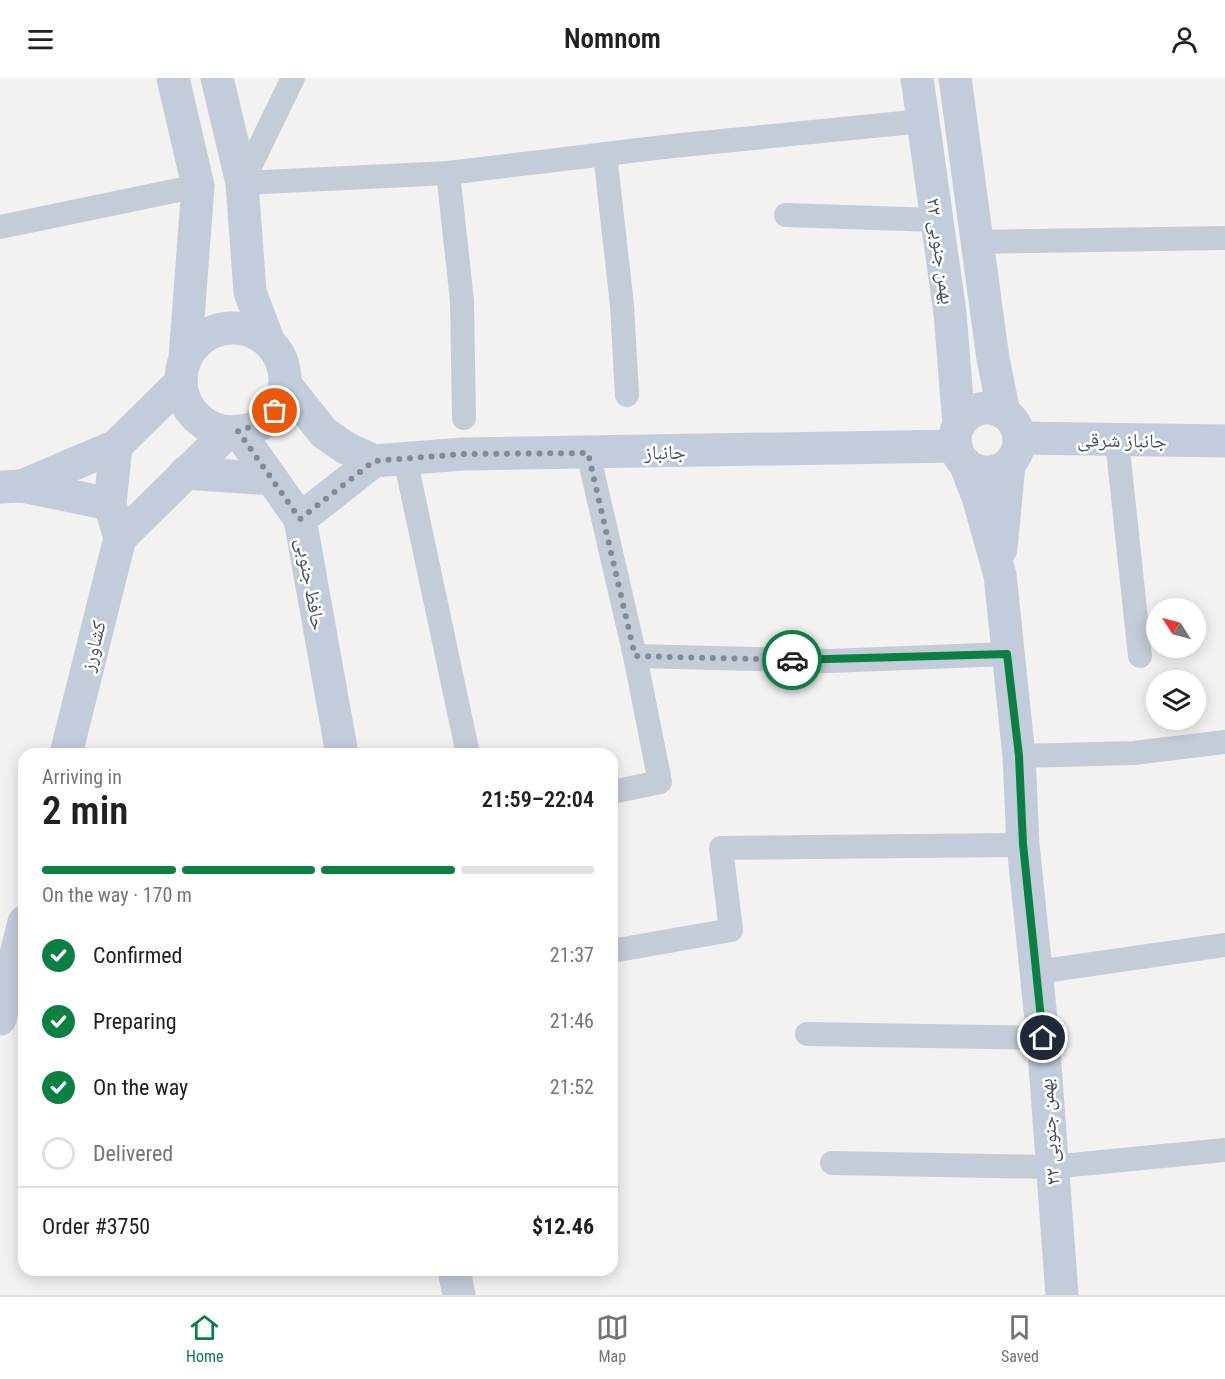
<!DOCTYPE html>
<meta charset="utf-8">
<style>
:root{--surface:#fff;--page:#f2f2f2;--text:#202124;--muted:#757577;--line:#e0e0e0;--accent:#0b8043}
body{margin:0;font-family:"Roboto Condensed","Noto Naskh Arabic",sans-serif;background:var(--page);color:var(--text);height:100vh;display:flex;flex-direction:column;font-size:22px;white-space:nowrap}
*{box-sizing:border-box;margin:0}
p{font-size:20px;color:var(--muted)}
.icon{flex:none;width:33px;height:33px;fill:none;stroke:currentColor;stroke-width:2;stroke-linecap:round;stroke-linejoin:round}
.map{position:relative;flex:1;overflow:hidden}
.side{position:absolute;left:18px;top:670px;width:600px;height:528px;display:flex;flex-direction:column;background:var(--surface);border-radius:18px;box-shadow:0 3px 15px #0003}
.side>*{flex:none}
.needle{width:39px;rotate:306deg}
.fabs{position:absolute;left:1146px;top:520px;display:grid;gap:12px}
.fabs a{display:grid;place-items:center;width:60px;height:60px;border-radius:50%;background:var(--surface);box-shadow:0 3px 15px #0003;font-size:30px}
.pin{position:absolute;display:grid;place-items:center;width:51px;height:51px;color:#fff;margin:-26px;border:3px solid #fff;border-radius:50%;box-shadow:0 2px 6px #0007}
.courier{position:absolute;display:grid;place-items:center;width:60px;height:60px;margin:-30px;border:4px solid #0b8043;border-radius:50%;background:#fff;color:#222;box-shadow:0 2px 8px #0007}
.head em{font-style:normal;font-weight:600}
.head div{display:flex;flex-direction:column-reverse}
.head{display:flex;align-items:center;justify-content:space-between;height:102px;padding:0 24px}
h1{font-size:39px;font-weight:600;line-height:45px}
.bar{display:grid;grid-template-columns:repeat(4,1fr);gap:9px 6px;align-content:center;height:72px;padding:0 24px}
.bar i{height:8px;border-radius:4px;background:var(--line)}
.bar .on{background:var(--accent)}
.bar p{grid-column:span 4}
.line{display:flex;align-items:center;gap:15px;padding:0 24px;border-top:2px solid var(--line)}
.line div{flex:1}
ol{padding:0 24px;list-style:none}
li{display:flex;align-items:center;gap:18px;height:66px}
li p{margin-inline-start:auto}
li .icon{padding:6px;border-radius:50%;background:var(--accent);color:#fff;stroke-width:4}
li:last-child{color:var(--muted)}
li i{width:33px;height:33px;border:3px solid var(--line);border-radius:50%}
header{display:flex;justify-content:space-between;align-items:center;height:78px;padding:0 24px;background:var(--surface);font-size:27px;font-weight:600}
.tab-bar{display:flex;justify-content:space-around;align-items:center;height:84px;border-top:2px solid var(--line);background:var(--surface);font-size:16px;color:var(--muted)}
.tab-bar a{display:grid;justify-items:center;gap:3px}
.tab-bar .on{color:var(--accent)}
.map>svg:first-child{display:block}
</style>
<header><svg class="icon" aria-label="menu" viewBox="0 0 24 24"><path d="M4 6h16M4 12h16M4 18h16"/></svg>Nomnom<svg class="icon" aria-label="person" viewBox="0 0 24 24"><circle cx="12" cy="8" r="4"/><path d="M4 21q1-7 8-7t8 7"/></svg></header>
<div class="map">
<svg width="1225" height="1217" viewBox="0 0 1225 1217">
<rect width="100%" height="100%" fill="#f4f1f1"/>
<g fill="none" stroke-linecap="round" stroke-linejoin="round">
<g stroke="#c4ccd7" stroke-width="24">
<path d="M293,0L242,105L448,95L672,68L923,43"/>
<path d="M605,76L622,227L627,317"/>
<path d="M448,95L462,223L464,340"/>
<path d="M786,137L935,142"/>
<path d="M0,149L198,108"/>
<path d="M977,164L1225,160"/>
<path d="M1117,363L1140,578"/>
<path d="M588,375L635,578L660,704L612,714"/>
<path d="M405,380L468,676"/>
<path d="M635,578L830,583L1007,576"/>
<path d="M1019,678L1134,675L1225,664"/>
<path d="M612,873L731,852L721,770L1023,767"/>
<path d="M1037,894L1225,867"/>
<path d="M807,956L1043,960"/>
<path d="M832,1085L1051,1089L1225,1072"/>
</g>
<g stroke="#c3ccdb" stroke-width="33">
<path d="M173,0L198,108L185,280"/>
<path d="M217,0L242,105L250,214L268,262"/>
<path d="M917,0L950,235L959,347"/>
<path d="M955,0L993,281L1004,335"/>
<circle cx="233" cy="302" r="52"/>
<path d="M285,306L324,355L346,370L374,383"/>
<circle cx="987" cy="362" r="32"/>
<path d="M238,353L300,441L342,676"/>
<path d="M1019,360L1225,363"/>
<path d="M374,383L463,376L956,368"/>
<path d="M965,385L978,419L1000,497L1019,678L1023,767L1043,960L1062,1217"/>
<path d="M185,395L272,401"/>
<path d="M22,408L116,368L181,304"/>
<path d="M0,409L22,408L110,426L120,460L66,676"/>
<path d="M110,426L116,368"/>
<path d="M300,441L374,383"/>
<path d="M120,460L228,354"/>
<path d="M1001,471L1009,386"/>
<path d="M0,941L24,844"/>
<path d="M454,1192L459,1217"/>
</g>
</g>
<g fill="none" stroke-linecap="round" stroke-linejoin="round">
<path stroke="#848a93" stroke-width="6" stroke-dasharray="0 10.8" d="M275,333L262,345L238,353L300,441L374,383L463,376L588,375L635,578L792,582"/>
<path stroke="#0b8043" stroke-width="8" d="M792,582L1007,576L1019,678L1023,766L1043,960"/>
</g>
<g text-anchor="middle" dominant-baseline="central" stroke-width="5" stroke-linejoin="round" paint-order="stroke">
<g font-size="20" fill="#475261" stroke="#fff">
<text transform="translate(941 173) rotate(82)">۲۲ بهمن جنوبی</text>
<text transform="translate(1122 362) rotate(1)">جانباز شرقی</text>
<text transform="translate(665 374) rotate(-1)">جانباز</text>
<text transform="translate(311 506) rotate(80)">حافظ جنوبی</text>
<text transform="translate(93 568) rotate(-76)">کشاورز</text>
<text transform="translate(1049 1054) rotate(-94)">۲۲ بهمن جنوبی</text>
</g>
</g>
</svg>
<div class="fabs">
<a><svg class="needle" viewBox="-14 -14 28 28"><path d="M0-13l5 13h-10z" fill="#e53935"/><path d="M0 13l5-13h-10z" fill="#757577"/></svg></a>
<a><svg class="icon" aria-label="layers" viewBox="0 0 24 24"><path d="M12 4l9 5-9 5-9-5zM3 14l9 5 9-5"/></svg></a>
</div>
<div class="pin" style="left:275px;top:333px;background:#ea580c"><svg class="icon" aria-label="bag" viewBox="0 0 24 24"><path d="M5 8h14l-1 12H6zM9 8a3 3 0 0 1 6 0"/></svg></div>
<div class="pin" style="left:1043px;top:960px;background:#1f2937"><svg class="icon" aria-label="home" viewBox="0 0 24 24"><path d="M3 11l9-7 9 7M6 9v11h12V9"/></svg></div>
<div class="courier" style="left:792px;top:582px"><svg class="icon" aria-label="car" viewBox="0 0 24 24"><path d="M5 17H2v-5l4-1 3-4h7l3 4 3 1v5h-3M9 17h6M6 11h13"/><circle cx="7" cy="17" r="2"/><circle cx="17" cy="17" r="2"/></svg></div>
<section class="side">
<div class="head"><div><h1>2 min</h1><p>Arriving in</p></div><em>21:59–22:04</em></div>
<div class="bar"><i class="on"></i><i class="on"></i><i class="on"></i><i></i><p>On the way · 170 m</p></div>
<ol>
<li><svg class="icon" aria-label="check" viewBox="0 0 24 24"><path d="M5 12l5 5 9-10"/></svg>Confirmed<p>21:37</p></li>
<li><svg class="icon" aria-label="check" viewBox="0 0 24 24"><path d="M5 12l5 5 9-10"/></svg>Preparing<p>21:46</p></li>
<li><svg class="icon" aria-label="check" viewBox="0 0 24 24"><path d="M5 12l5 5 9-10"/></svg>On the way<p>21:52</p></li>
<li><i></i>Delivered</li>
</ol>
<div class="line" style="height:78px"><div>Order #3750</div><b>$12.46</b></div>
</section>
</div>
<nav class="tab-bar">
<a class="on"><svg class="icon" aria-label="home" viewBox="0 0 24 24"><path d="M3 11l9-7 9 7M6 9v11h12V9"/></svg>Home</a>
<a><svg class="icon" aria-label="map" viewBox="0 0 24 24"><path d="M3 6l6-2 6 2 6-2v14l-6 2-6-2-6 2zM9 4v14M15 6v14"/></svg>Map</a>
<a><svg class="icon" aria-label="saved" viewBox="0 0 24 24"><path d="M7 4h10v16l-5-4-5 4z"/></svg>Saved</a>
</nav>
